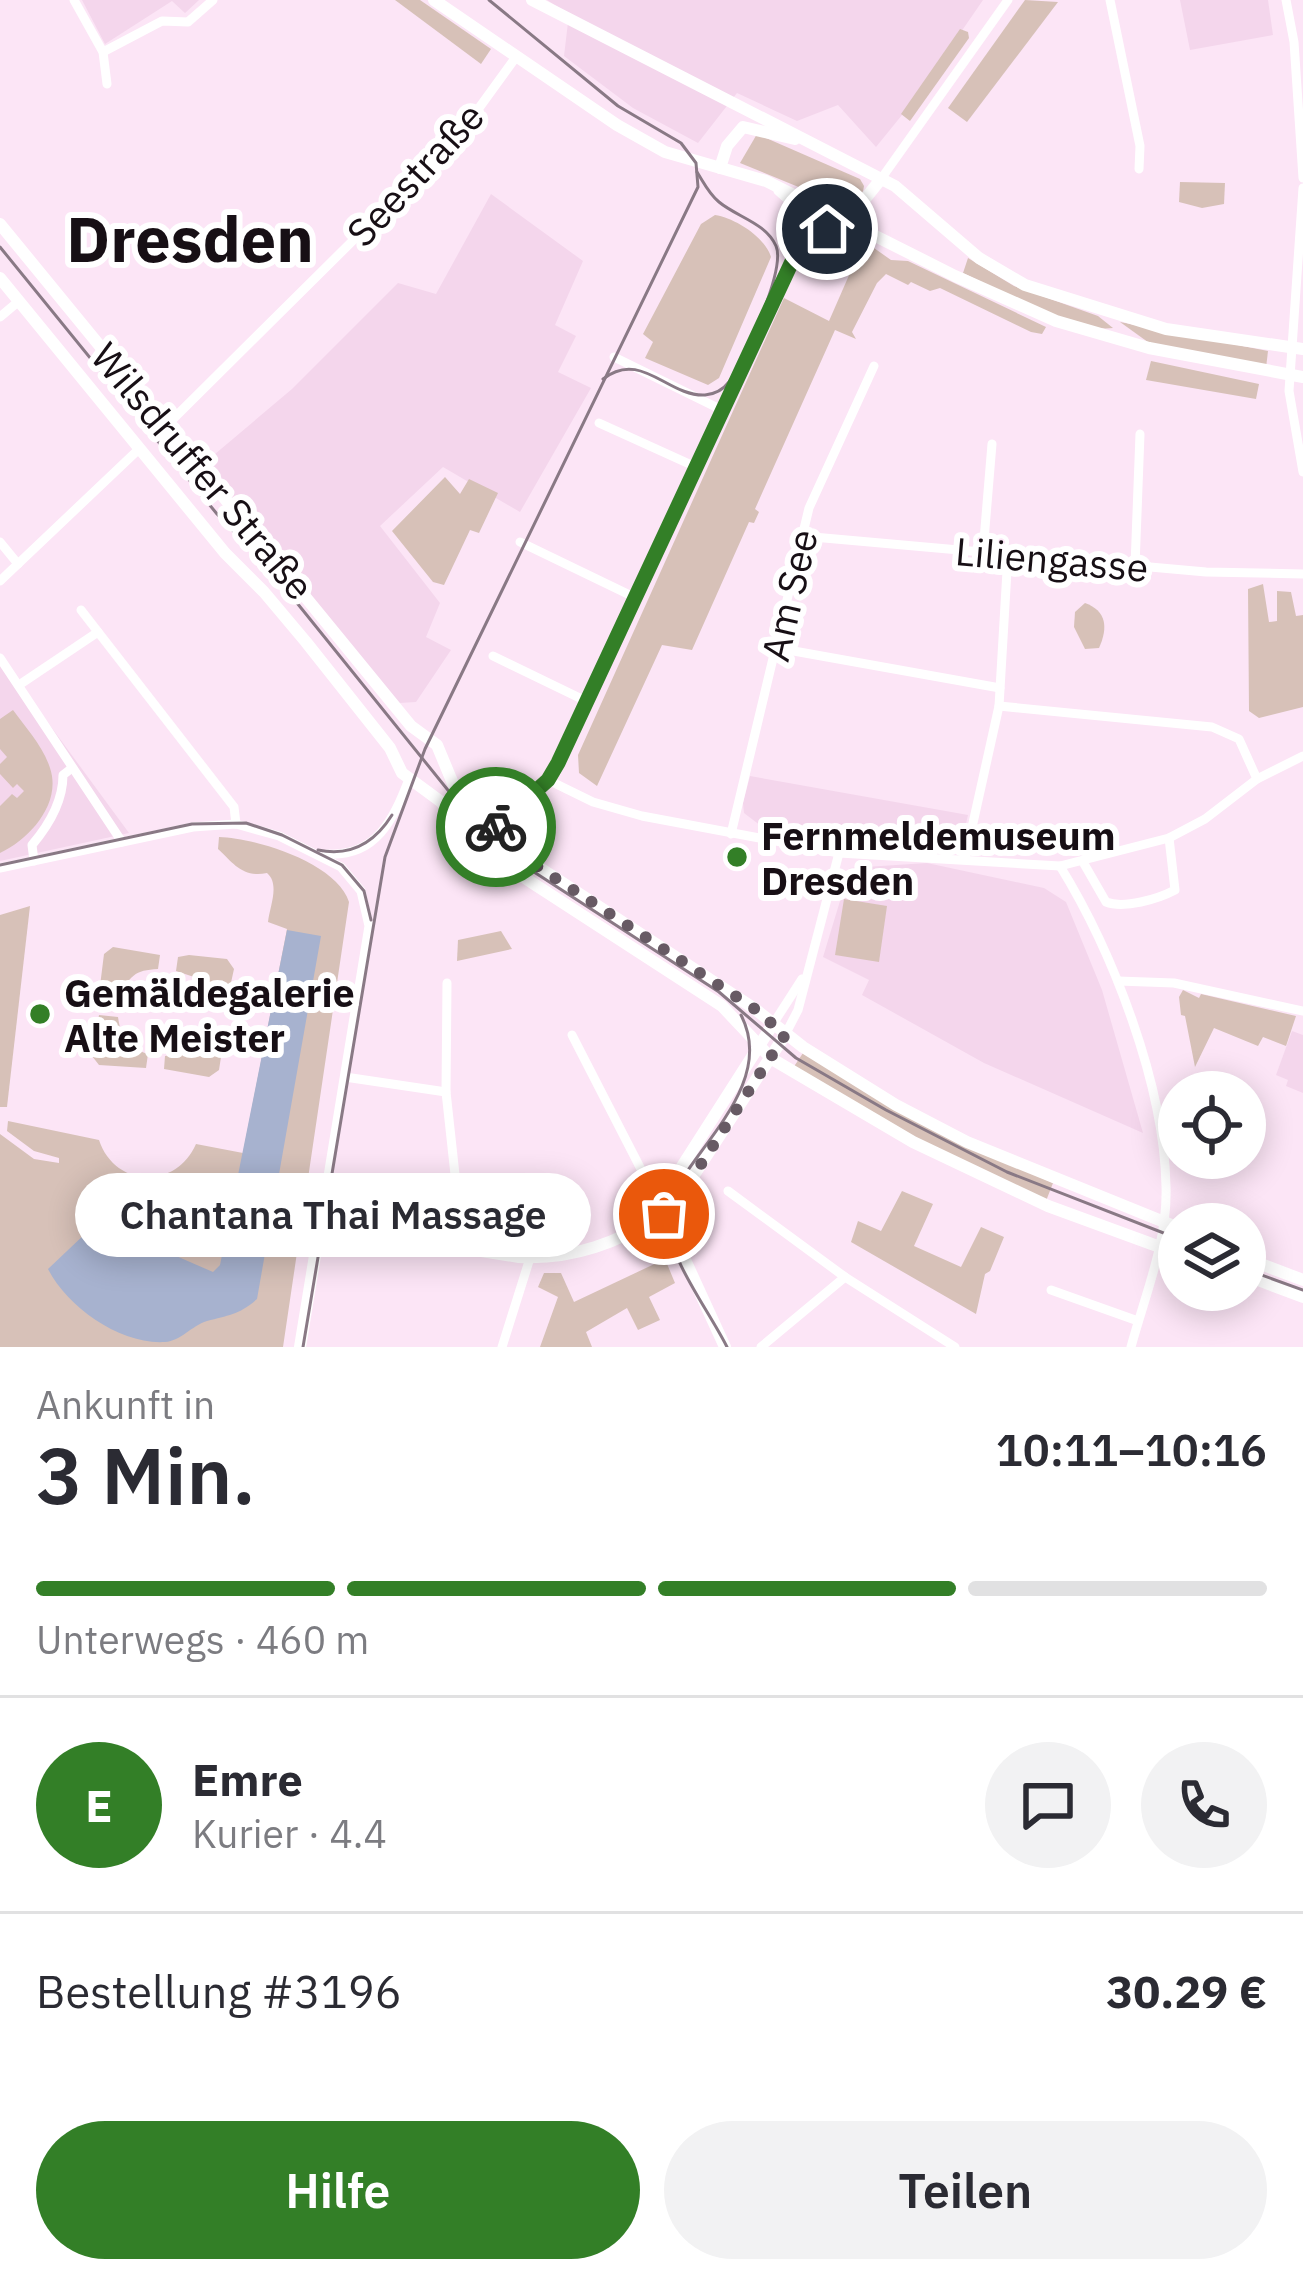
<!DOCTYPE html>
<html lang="de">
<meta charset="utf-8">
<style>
:root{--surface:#fff;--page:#f2f2f3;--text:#2b2b33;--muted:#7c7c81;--line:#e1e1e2;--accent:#337f27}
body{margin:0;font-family:"IBM Plex Sans",sans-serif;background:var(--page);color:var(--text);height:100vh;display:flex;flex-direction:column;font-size:45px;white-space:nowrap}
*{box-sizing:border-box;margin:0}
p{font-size:39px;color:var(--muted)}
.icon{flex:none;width:66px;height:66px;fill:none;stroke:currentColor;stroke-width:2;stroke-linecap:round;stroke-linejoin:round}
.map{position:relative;height:1347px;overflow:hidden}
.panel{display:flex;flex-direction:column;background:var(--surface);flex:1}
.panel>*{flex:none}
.fabs{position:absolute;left:1158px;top:1071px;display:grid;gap:24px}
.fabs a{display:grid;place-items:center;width:108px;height:108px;border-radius:50%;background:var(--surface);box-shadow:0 6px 30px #0003;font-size:60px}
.pin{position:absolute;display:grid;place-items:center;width:102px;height:102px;color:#fff;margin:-51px;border:6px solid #fff;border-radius:50%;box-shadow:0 3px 12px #0007}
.courier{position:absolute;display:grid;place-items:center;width:120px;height:120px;margin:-60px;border:9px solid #337f27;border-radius:50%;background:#fff;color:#222;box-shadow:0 3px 15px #0007}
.bubble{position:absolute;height:84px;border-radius:42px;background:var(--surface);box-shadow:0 6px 30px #0003;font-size:39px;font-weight:600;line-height:84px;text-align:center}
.overview em{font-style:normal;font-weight:600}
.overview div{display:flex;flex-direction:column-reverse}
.overview{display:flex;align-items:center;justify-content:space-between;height:204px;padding:0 36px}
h1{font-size:78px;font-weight:600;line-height:90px}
.bar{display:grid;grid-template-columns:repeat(4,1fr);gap:18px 12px;align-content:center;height:144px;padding:0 36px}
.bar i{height:15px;border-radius:9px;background:var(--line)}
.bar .current{background:var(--accent)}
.bar p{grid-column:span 4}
.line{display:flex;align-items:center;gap:30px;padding:0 36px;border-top:3px solid var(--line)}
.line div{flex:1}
.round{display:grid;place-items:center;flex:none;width:126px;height:126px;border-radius:63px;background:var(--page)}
.action{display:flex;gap:24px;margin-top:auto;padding:24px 36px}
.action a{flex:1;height:138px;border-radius:72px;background:var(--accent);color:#fff;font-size:48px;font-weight:600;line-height:138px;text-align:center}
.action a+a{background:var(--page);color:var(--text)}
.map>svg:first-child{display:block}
</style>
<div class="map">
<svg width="1303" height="1347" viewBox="0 0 1303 1347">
<rect width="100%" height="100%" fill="#fce5f6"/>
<g fill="#f4d6ec">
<path d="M82,0H199L185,13L172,1L105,44Z"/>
<path d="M547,0H983L915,99L876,147L838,105L797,121L737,93L698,143L633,108L564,56L569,14Z"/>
<path d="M1180,0H1268L1273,35L1190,50Z"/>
<path d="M491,194L583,261L555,325L576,336L558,372L591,388L520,512L443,467L380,526L440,603L426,637L451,650L416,702L399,703L202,465L292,389L398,283L436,294Z"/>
<path d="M0,654L43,716L129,833L0,861Z"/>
<path d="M750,776L968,815L962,841L947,845L930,841L864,842L765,829L744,813L743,803Z"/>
<path d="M927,863L1044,888L1066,902L1102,990L1143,1133L984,1063L862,995L869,980L823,957L850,868Z"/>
<path d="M1292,1031L1303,1035V1093L1286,1086L1288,1080L1276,1075Z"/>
</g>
<g fill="#d7c1b8">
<path d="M395,0H420L491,49L481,64Z"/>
<path d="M1025,0L1058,2L967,122L948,108Z"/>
<path d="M960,29L968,32L969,38L910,121L901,114Z"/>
<path d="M757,134L860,179L864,186C863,198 853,205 840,204L740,163Z"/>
<path d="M1180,182L1225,183L1224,204L1202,208L1179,202Z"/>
<path d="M715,215C735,218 765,237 771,257L719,378L708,385L645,358L653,342L643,334L701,224Z"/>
<path d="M864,241L891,260L908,261L1046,327L1042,334L1031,332L940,288L930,291L911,282L908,285L886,274L877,283L852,332L856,339L835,330L755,509L759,512L754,523L749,522L692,650L662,645L597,786L579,773L578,755L784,298L829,321Z"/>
<path d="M968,258L1014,286L1098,316L1113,328C1071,333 1002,291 963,273Z"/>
<path d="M1120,322L1268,351L1266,368L1152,345Z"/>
<path d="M1151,361L1259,384L1256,399L1146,380Z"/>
<path d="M445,477L460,494L469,479L498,493L479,533L470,530L444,585L433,582L392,531Z"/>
<path d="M1263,584L1269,622L1277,621V591L1291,592L1296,616L1303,615V707L1259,718L1249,711L1248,589Z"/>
<path d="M1085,603C1107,611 1108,628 1099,648L1085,649L1074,627L1075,612Z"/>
<path d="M13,710C26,728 43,746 50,768C62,803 30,839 0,853V806L12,794L17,798L24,791L17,784L13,788L0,774V764L7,757L0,749V719Z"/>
<path d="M219,837C256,838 337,863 349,902L283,1347H0V1134L34,1159L59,1163V1158L34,1151L7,1131L8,1121L99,1140C115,1188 176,1190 196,1144L243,1153L287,929L268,922C270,906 280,884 267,873C243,878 234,864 218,849Z"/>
<path d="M844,899L887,906L879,962L835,955Z"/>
<path d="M30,906L7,1107H0V915Z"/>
<path d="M501,931L512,949L457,961L458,940Z"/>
<path d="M113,947L160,955L158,969C135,970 129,976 119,998L99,994L104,954Z"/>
<path d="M189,955L227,959L234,969L225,1010L206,1008L204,990L194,981V977L176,971L178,957Z"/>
<path d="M1183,990L1199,998L1201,994L1296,1016L1286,1046L1263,1037L1258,1046L1214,1028L1195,1067L1185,1016L1181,1015L1179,997Z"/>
<path d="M99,1015L118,1017C121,1038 127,1047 148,1054L146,1068L99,1065L92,1056Z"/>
<path d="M203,1026L225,1031L219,1070L209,1077L164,1069L165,1056C189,1053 196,1049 203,1026Z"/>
<path d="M803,1053L942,1134L1053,1183L1046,1201L926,1145L793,1068Z"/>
<path d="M902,1191L933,1204L914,1246L961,1267L981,1227L1004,1237L990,1271L985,1274L976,1314L851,1242L858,1221L881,1231Z"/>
<path d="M665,1259L675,1283L649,1297L660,1320L638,1330L627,1308L586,1332L592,1347H540L558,1297L538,1287L544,1273H561L574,1302Z"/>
</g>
<path fill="#a7b2cf" d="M287,930L321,936L257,1299C239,1315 228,1315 207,1321C191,1326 181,1341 165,1342C121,1345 67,1307 48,1269L87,1232L137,1239L213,1272L220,1265Z"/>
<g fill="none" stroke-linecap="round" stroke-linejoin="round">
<g stroke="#fff" stroke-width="9">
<path d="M74,0L103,52L107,84"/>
<path d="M1110,0L1140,146L1139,169"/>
<path d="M1286,0L1294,42L1303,178"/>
<path d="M103,52L162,21L188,22L213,0"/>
<path d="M881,179L1008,0"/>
<path d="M1303,188L1289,391L1303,472"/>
<path d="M800,249L822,232L847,220"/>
<path d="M0,317L19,301"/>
<path d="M614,357L722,410"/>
<path d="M599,423L696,467"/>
<path d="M165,427L424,170L479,108L516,57"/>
<path d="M802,536L1206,572L1303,574"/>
<path d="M0,542L18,564"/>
<path d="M520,542L636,598"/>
<path d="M983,552L992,444"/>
<path d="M1135,566L1140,434"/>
<path d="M0,581L139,449"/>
<path d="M81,610L234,807L236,824"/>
<path d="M777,648L1000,688"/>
<path d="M493,656L588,702"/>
<path d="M0,658L122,842"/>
<path d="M19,685L98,632"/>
<path d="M999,706L1212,727L1239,739L1257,779"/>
<path d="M548,780L593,802L642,816L839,853L1060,866L1169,838L1205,819L1257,779L1303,756"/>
<path d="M491,831L534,794L558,763L796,253L804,220L796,207L778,191"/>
<path d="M731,834L809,508L874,366"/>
<path d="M327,854C377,857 394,818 409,779"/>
<path d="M965,859L999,706L1008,554"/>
<path d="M34,861L32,845C49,825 63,802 63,775L72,768"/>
<path d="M1083,862L1106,902C1124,909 1158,899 1175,890L1169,838"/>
<path d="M1060,866C1113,952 1164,1084 1166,1186C1168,1241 1145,1295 1131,1347"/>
<path d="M0,868L193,827L236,824L279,836L341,867L361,891L369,926L320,1225"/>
<path d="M1118,981L1174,983L1303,1011"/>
<path d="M447,983L446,1092L463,1248"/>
<path d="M773,1024L802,979"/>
<path d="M572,1035L664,1214"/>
<path d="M785,1035L798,1010L839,853"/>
<path d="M345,1077L446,1092"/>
<path d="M728,1191L845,1277L955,1347"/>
<path d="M1051,1290L1138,1321"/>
<path d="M502,1347L530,1258"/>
<path d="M761,1347L845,1277"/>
</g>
<g stroke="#fff" stroke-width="12">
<path d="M434,0L617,125L665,152L766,181L955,276L1056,321L1149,348L1303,377"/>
<path d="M532,0L895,186L979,258L1025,285L1166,329L1303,349"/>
<path d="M720,168L727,146L743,127L795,139"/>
<path d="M849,219L881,179"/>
<path d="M0,224L411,726L437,745L454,786L514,851L755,1009L803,1047L896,1105L967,1142L1179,1228"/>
<path d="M0,278L225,553L264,592L306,642L390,748L402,773L440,801L508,867L722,1006L772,1059L913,1142L1048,1206L1179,1254"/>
<path d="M667,1207L694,1175L785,1035"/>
<path d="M664,1214L725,1347"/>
<path d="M1245,1258L1303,1280"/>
<path d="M1245,1275L1303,1297"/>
<path d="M300,1347L320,1225L519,1257C573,1260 619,1242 664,1214L674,1179L773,1024"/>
</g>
<g stroke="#897985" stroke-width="3">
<path d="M0,247L217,514L268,567L472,820L514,859L719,992L796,1058L886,1110L1007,1172L1179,1239"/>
<path d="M603,379C641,349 668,397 705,395C715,394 723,390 729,382C744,362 786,269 776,246C766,223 737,217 719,202C709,194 704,183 697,172"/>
<path d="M318,850C351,857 375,842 392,815"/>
<path d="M0,865L192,824L246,823L282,835L342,865L364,891L371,920"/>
<path d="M1245,1269L1303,1290"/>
<path d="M303,1347L385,857L425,749L698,187L696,163L681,143L618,106L489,0"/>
<path d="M727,1347C709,1311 671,1262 667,1222C665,1206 674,1192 682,1179C713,1131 772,1075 741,1015"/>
</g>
</g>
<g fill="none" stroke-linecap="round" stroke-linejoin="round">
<path stroke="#675a64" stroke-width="12" stroke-dasharray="0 21.6" d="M496,827L491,831L514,851L755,1009L785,1035L694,1175L664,1214"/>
<path stroke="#337f27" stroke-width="15" d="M496,827L548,780L558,763L796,253L827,229"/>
</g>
<g fill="#337f27" stroke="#fff" stroke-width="4.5">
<circle cx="737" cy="857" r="12"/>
<circle cx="40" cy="1014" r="12"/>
</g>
<g text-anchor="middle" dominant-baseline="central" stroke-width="12" stroke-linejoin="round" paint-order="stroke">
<g font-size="39" fill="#170f15" stroke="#fff">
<text transform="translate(415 174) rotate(-47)">Seestraße</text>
<text transform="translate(203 471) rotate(50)">Wilsdruffer Straße</text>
<text transform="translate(1052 559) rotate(5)">Liliengasse</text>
<text transform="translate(789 595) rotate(-77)">Am See</text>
</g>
<g font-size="39" font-weight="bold" fill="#170f15" stroke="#fff" text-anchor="start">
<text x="761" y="835">Fernmeldemuseum<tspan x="761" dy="45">Dresden</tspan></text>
<text x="64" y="992">Gemäldegalerie<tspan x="64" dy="45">Alte Meister</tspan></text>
</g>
<g font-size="63" font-weight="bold" fill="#170f15" stroke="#fff">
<text x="190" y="238">Dresden</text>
</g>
</g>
</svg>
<div class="fabs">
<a><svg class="icon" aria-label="locate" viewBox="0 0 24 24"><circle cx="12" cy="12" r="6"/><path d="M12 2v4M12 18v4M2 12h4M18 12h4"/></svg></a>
<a><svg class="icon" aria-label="layers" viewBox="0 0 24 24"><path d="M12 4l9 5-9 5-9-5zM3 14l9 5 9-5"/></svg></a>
</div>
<div class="pin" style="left:664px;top:1214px;background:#ea580c"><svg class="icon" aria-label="bag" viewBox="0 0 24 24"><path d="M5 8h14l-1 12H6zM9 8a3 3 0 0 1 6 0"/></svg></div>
<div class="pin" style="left:827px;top:229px;background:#1f2937"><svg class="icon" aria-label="home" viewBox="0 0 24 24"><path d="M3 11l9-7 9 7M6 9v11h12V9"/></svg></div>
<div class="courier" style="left:496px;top:827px"><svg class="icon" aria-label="bike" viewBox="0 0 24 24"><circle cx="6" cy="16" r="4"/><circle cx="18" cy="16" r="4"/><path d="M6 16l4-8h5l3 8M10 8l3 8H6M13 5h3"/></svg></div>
<div class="bubble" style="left:75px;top:1173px;width:516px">Chantana Thai Massage</div>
</div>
<section class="panel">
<div class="overview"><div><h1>3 Min.</h1><p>Ankunft in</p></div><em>10:11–10:16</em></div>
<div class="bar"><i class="current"></i><i class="current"></i><i class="current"></i><i></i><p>Unterwegs · 460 m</p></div>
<div class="line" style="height:216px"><b class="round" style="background:var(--accent);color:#fff">E</b><div><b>Emre</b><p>Kurier · 4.4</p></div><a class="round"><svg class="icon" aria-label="chat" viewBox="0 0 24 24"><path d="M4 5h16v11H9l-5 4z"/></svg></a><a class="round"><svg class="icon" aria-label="phone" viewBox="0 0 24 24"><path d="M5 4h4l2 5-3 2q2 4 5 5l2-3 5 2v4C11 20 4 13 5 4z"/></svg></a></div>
<div class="line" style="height:156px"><div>Bestellung #3196</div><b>30.29 €</b></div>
<div class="action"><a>Hilfe</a><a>Teilen</a></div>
</section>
